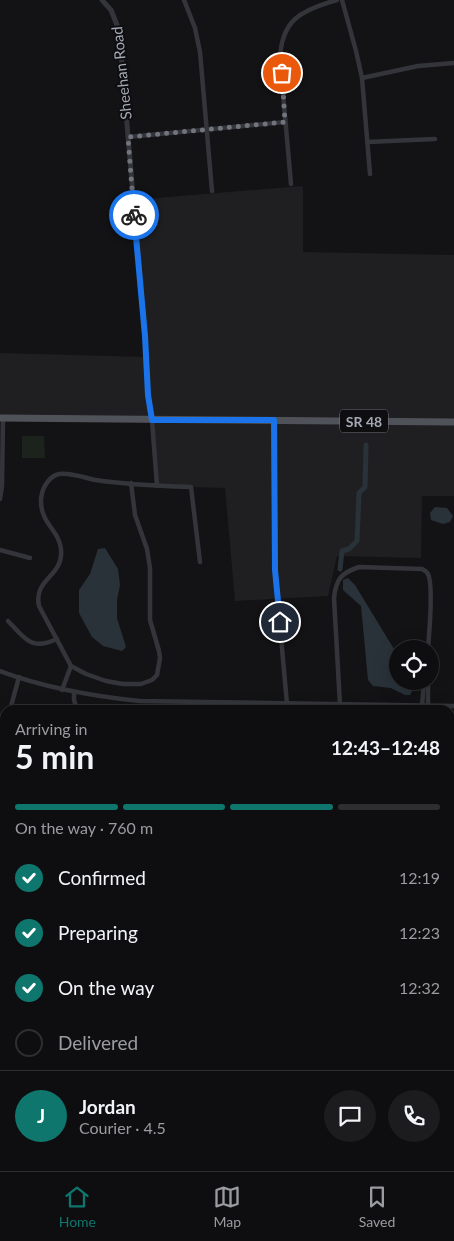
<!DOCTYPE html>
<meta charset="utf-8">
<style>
:root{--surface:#0e0e10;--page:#1c1c1e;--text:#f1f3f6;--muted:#9b9c9f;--line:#2e2e30;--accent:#0f766e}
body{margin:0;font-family:Lato,sans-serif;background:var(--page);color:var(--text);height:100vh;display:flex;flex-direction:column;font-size:19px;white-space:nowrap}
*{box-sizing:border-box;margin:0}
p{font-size:16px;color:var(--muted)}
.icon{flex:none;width:28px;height:28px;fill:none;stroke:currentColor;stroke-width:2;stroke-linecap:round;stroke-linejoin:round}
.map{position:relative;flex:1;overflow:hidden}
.details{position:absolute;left:0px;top:705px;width:455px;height:466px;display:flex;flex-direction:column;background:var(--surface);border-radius:15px 15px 0 0;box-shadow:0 5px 20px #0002,0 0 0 1px var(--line)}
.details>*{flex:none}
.fabs{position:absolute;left:389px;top:640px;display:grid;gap:10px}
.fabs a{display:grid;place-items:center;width:50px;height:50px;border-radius:50%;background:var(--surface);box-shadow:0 5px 20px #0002,0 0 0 1px var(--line);font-size:25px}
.pin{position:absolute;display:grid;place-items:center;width:42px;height:42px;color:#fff;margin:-21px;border:2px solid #fff;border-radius:50%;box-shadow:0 1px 5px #0007}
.courier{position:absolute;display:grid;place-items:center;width:50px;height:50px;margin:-25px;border:4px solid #1a73e8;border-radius:50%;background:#fff;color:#222;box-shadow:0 1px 6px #0007}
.head em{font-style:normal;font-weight:700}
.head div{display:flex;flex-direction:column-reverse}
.head{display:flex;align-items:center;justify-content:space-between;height:85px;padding:0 15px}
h1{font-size:32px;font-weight:700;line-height:38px}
.bar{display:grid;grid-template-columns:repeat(4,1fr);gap:8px 5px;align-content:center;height:60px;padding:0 15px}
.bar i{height:6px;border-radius:4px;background:var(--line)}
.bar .active{background:var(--accent)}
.bar p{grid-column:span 4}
.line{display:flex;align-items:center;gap:12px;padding:0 15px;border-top:1px solid var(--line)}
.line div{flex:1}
.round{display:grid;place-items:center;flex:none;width:52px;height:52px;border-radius:26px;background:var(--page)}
ol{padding:0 15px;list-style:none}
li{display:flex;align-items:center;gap:15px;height:55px}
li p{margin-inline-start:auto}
li .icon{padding:5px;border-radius:50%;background:var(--accent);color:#fff;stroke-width:4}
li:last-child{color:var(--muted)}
li i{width:28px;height:28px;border:2px solid var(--line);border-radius:50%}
.tabs{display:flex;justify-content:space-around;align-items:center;height:70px;border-top:1px solid var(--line);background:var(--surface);font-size:14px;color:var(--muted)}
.tabs a{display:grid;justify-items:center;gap:2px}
.tabs .active{color:var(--accent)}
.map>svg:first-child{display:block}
</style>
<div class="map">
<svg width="454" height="1171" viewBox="0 0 454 1171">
<rect width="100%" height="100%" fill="#131315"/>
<path fill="#1f1f22" d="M303,186V252L454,255V496H422L421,558L337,556L328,596L235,601L225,488L157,486L152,420L0,418V353L146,357L133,200Z"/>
<g fill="#1b231c">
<path d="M22,436H44L45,458H22Z"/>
<path d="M0,745L5,746V819L0,820Z"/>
</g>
<g fill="#293239">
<path d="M435,507L447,508L453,516L450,522L443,524L431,520L430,513Z"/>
<path d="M105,548L118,569L120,585L117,600V618L126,647L122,651L103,646L92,637L79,613V590L90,574L98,549Z"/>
<path d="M348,578L355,585L397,654L398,681H412L413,689L410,695H405L391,688L373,686L368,680L361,606L343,590V580Z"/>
</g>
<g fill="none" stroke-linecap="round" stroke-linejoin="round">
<g stroke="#293239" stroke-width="1">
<path d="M450,757H454"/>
<path d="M0,786L5,784"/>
</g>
<path stroke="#293239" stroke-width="5" d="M340,569L342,551L349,549L357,541L359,493L365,487L366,445"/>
<g stroke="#34353a" stroke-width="4.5">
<path d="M184,0L195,28L200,52L212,191"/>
<path d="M342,0L356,51L362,78L370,174"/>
<path d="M362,78L418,66L454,63"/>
<path d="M128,137L285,122"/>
<path d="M367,142L435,139"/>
<path d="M291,184L280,60C281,20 301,10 337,0"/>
<path d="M152,420L157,486"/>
<path d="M275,420V570L287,704"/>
<path d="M131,483L135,515L147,549L150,568V620L159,651L160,658L157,675L152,680L141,684H123L106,681L86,674L71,666L39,606C33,578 64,577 61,549C59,530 41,524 41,501C41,491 47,477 59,474C70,472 85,478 96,480C128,485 160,486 191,487L200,562"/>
<path d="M0,499L2,486L3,418"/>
<path d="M0,550L30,558"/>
<path d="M8,621C26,639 30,651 57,639"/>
<path d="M0,671C45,688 92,696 140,701L454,706"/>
<path d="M428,681V706"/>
<path d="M62,690L71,666"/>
<path d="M74,692V700L77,710"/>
<path d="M340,705L334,598C336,579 341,573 359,567L422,569C424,570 427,572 428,574C434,586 429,634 428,649"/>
<path d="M422,706L424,681"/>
<path d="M10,710L19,677"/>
<path d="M450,811L454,816"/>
<path d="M0,828H5"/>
<path d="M450,902L454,901"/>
<path d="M0,975H5"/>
<path d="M450,982H454"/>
<path d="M450,1070L454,1073"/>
<path d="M450,1093L454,1089"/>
<path d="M0,1149H5"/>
<path d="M97,1166L103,1171"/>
<path d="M313,1170L314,1171"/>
<path d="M220,1171V1166"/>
<path d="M369,1171L374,1166"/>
</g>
<path stroke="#34353a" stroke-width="5" d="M102,0L111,10L119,30L145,336L148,395L152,420"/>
<path stroke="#505259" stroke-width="7" d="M0,418L454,422"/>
</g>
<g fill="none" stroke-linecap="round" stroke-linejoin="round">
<path stroke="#71747d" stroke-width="5" stroke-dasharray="0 9" d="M134,215L128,137L285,122L282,73"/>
<path stroke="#1a73e8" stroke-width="6" d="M134,215L145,336L148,395L152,420H274L275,570L280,622"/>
</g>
<g text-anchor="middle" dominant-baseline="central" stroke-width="4" stroke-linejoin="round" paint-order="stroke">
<rect fill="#0e0e10" stroke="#777a84" stroke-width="1" x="340" y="409.5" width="48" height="23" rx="4"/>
<g font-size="14" font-weight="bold" fill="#a4a9b5">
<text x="364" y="421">SR 48</text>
</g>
<g font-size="15" fill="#a4a9b5" stroke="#0e0e10">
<text transform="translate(121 73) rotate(-96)">Sheehan Road</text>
</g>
</g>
</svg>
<div class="fabs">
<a><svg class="icon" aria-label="locate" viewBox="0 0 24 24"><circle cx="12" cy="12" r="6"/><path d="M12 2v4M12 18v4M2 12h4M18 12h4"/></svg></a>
</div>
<div class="pin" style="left:282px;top:73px;background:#ea580c"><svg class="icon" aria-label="bag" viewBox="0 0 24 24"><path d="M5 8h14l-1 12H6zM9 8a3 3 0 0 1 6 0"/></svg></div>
<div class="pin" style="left:280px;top:622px;background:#1f2937"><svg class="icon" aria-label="home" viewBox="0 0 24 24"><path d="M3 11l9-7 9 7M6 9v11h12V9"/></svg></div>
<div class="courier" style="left:134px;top:215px"><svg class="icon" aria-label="bike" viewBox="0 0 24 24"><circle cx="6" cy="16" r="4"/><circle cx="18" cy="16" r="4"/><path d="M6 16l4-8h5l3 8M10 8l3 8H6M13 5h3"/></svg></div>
<section class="details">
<div class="head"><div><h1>5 min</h1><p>Arriving in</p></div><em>12:43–12:48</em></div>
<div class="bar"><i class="active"></i><i class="active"></i><i class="active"></i><i></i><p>On the way · 760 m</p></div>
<ol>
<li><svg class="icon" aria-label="check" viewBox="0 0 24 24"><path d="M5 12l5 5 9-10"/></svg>Confirmed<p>12:19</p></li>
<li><svg class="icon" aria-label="check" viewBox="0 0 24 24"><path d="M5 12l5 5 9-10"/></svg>Preparing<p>12:23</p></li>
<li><svg class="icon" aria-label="check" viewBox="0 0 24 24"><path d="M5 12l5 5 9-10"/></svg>On the way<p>12:32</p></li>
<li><i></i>Delivered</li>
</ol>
<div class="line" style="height:90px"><b class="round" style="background:var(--accent);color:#fff">J</b><div><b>Jordan</b><p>Courier · 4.5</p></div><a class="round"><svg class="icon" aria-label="chat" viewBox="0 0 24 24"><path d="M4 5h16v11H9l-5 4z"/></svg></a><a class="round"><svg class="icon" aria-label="phone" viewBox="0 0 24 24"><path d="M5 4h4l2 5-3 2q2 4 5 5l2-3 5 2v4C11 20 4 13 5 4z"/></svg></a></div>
</section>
</div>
<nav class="tabs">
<a class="active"><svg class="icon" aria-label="home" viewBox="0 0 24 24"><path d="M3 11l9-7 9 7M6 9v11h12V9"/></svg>Home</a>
<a><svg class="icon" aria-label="map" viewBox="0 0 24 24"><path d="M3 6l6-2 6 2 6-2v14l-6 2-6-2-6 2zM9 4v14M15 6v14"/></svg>Map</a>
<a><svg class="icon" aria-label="saved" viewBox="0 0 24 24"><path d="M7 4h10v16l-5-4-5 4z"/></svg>Saved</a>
</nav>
